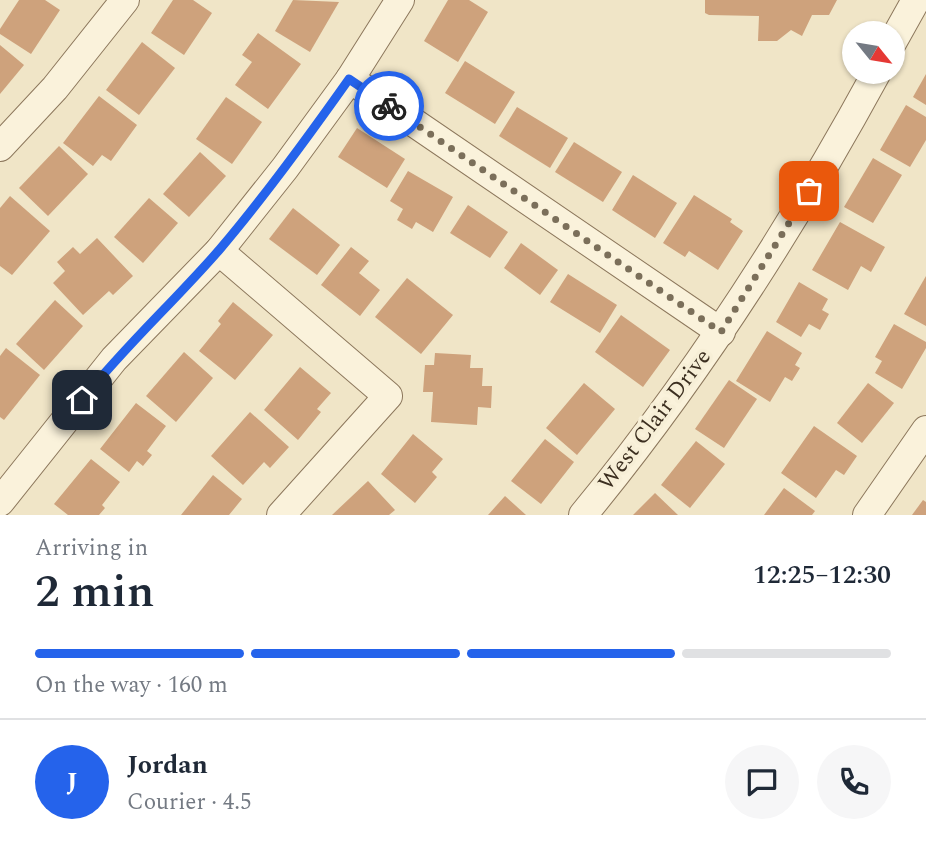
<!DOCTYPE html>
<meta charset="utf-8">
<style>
:root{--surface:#fff;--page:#f6f6f7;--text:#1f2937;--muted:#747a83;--line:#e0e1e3;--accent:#2563eb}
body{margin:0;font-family:Spectral,serif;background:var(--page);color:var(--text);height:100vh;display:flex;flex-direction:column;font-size:26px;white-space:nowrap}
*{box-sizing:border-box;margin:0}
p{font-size:23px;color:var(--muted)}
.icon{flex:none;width:38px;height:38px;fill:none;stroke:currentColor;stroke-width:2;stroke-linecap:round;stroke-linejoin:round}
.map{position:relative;height:515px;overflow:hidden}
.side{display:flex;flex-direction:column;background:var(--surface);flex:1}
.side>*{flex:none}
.needle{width:46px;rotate:120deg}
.fabs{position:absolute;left:842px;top:21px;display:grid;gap:14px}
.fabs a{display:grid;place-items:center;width:63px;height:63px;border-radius:50%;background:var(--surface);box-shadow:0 2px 5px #0004;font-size:35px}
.pin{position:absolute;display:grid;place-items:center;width:60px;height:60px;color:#fff;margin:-30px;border-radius:14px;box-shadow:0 4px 10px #0006}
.courier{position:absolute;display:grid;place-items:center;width:70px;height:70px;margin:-35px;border:5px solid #2563eb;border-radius:50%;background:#fff;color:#222;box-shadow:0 2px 9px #0007}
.overview em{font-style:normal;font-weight:600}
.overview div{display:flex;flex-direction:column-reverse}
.overview{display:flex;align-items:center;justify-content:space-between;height:119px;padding:0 35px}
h1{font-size:46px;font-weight:600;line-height:52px}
.bar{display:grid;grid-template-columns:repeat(4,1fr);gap:10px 7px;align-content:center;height:84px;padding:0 35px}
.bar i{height:9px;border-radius:5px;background:var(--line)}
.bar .active{background:var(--accent)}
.bar p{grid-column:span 4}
.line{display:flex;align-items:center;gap:18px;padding:0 35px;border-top:2px solid var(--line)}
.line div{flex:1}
.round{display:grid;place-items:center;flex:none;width:74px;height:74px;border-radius:37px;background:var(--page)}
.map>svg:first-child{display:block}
</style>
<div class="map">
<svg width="926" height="515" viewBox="0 0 926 515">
<rect width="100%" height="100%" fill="#f0e5c7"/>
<g fill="#cea27c">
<path d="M19,0H45L60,10L31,54L0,34V29Z"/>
<path d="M173,0H193L212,13L184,55L151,33Z"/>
<path d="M293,0L339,2L310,52L275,31Z"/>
<path d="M448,0H469L488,12L458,62L424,41Z"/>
<path d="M705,0H837L829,15H812L802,36L791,30L777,41H758L759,16L709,15L705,13Z"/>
<path d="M258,33L301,64L268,109L235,85L252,62L242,55Z"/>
<path d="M142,42L175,68L139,115L106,90Z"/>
<path d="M0,45L24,65L0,94Z"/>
<path d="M465,61L515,92L495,124L445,93Z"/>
<path d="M926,74V105L913,97Z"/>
<path d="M99,96L137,125L111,161L102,155L93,166L63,143Z"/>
<path d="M226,97L262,122L232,164L196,139Z"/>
<path d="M906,105L926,117V140L910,167L880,150Z"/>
<path d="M517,107L568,138L550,168L499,136Z"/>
<path d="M357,128L405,159L387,188L338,157Z"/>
<path d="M574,142L622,172L603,202L555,172Z"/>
<path d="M59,146L88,174L48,216L19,188Z"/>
<path d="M200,152L226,176L189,217L163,194Z"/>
<path d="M873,158L902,175L873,223L844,207Z"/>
<path d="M408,171L453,197L433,232L416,222L412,229L397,220L403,209L390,201Z"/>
<path d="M633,175L677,203L655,238L612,210Z"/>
<path d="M694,195L732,219L730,222L743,231L718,270L689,251L685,257L663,243Z"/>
<path d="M10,196L50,231L12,275L0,266V208Z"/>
<path d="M149,198L178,223L143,263L114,237Z"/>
<path d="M468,205L508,232L490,258L450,233Z"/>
<path d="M293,208L340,245L317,275L269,239Z"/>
<path d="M840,222L885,247L871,272L861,266L848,290L812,270Z"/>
<path d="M97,238L133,276L113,295L109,291L83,315L53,283L65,271L57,262L73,247L80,254Z"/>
<path d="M521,243L558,270L540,295L504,268Z"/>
<path d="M351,247L369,261L359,273L380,290L360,316L321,285Z"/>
<path d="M568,274L617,305L600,333L550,302Z"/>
<path d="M926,276V326L904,314Z"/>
<path d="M407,278L453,315L421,354L375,317Z"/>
<path d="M799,282L828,299L822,310L829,314L820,330L809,324L801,337L776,322Z"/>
<path d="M55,300L83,326L44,370L16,344Z"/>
<path d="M233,302L273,335L235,380L199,351L221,324L218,321Z"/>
<path d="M621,315L670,350L643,387L595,352Z"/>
<path d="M894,324L926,342V348L902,389L875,373L882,361L875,357Z"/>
<path d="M767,331L802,353L795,365L800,368L792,381L785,377L770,402L736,381Z"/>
<path d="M6,348L40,375L4,420L0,417V356Z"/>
<path d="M184,352L213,378L176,422L146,396Z"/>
<path d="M435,353L471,355L470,368H483L482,386H492L491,408L478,407L477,425L431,422L433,392H423L425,365H434Z"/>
<path d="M300,367L331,393L317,409L321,412L298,440L264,410Z"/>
<path d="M729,380L757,399L724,448L695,429Z"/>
<path d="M584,383L615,409L577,455L546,428Z"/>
<path d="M868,383L894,403L862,443L837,423Z"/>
<path d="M136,403L166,426L147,451L152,455L143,466L137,461L129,472L100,449Z"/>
<path d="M250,412L289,447L270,468L264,462L243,485L211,456Z"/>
<path d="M814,426L857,456L844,475L836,470L816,498L781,473Z"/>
<path d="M413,434L443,459L432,472L437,477L415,503L381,474Z"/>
<path d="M545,439L574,462L541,504L511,481Z"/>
<path d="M696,441L725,464L690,508L661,485Z"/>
<path d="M91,459L120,482L102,505L105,508L99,515H68L54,504Z"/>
<path d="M213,475L242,499L229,515H181Z"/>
<path d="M368,481L395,510L389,515H332Z"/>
<path d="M784,488L815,511L812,515H764Z"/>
<path d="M655,493L678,515H633Z"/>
<path d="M505,496L526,515H488Z"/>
<path d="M923,500L926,502V515H912Z"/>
</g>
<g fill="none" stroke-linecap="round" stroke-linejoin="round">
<defs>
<g id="minor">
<path d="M892,43L916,0"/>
<path d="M350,79L721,332"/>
<path d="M0,147L55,88L125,0"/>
<path d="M219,251L388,396L281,515"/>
<path d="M0,502L114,359L219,251L285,168L350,79L400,0"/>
<path d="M583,515C696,378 792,228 877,72"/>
<path d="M867,515L926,430"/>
</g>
</defs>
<use href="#minor" stroke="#8c775c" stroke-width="30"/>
<use href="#minor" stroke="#faf2db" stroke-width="28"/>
</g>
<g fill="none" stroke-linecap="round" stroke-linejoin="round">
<path stroke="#7b6f5a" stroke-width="7" stroke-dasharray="0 12.6" d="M389,106L721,332L809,191"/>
<path stroke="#2563eb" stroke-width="9" d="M82,400C125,346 175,301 220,249C266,195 308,137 349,79L389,106"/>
</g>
<g text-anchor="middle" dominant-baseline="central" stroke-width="7" stroke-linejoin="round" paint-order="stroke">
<g font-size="23" fill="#3c2f20" stroke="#f7efd7">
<text transform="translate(655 420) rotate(-53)">West Clair Drive</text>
</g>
</g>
</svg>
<div class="fabs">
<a><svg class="needle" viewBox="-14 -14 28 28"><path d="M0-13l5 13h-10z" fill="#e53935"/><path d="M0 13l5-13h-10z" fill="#747a83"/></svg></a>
</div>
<div class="pin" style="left:809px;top:191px;background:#ea580c"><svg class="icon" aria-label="bag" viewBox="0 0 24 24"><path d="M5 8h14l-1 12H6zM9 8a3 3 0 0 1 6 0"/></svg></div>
<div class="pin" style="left:82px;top:400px;background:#1f2937"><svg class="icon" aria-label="home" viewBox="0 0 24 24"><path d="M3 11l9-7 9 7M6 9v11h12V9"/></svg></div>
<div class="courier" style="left:389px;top:106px"><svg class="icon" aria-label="bike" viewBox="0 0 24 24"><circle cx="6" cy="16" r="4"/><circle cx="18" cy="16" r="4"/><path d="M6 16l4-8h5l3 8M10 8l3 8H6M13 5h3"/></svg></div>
</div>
<section class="side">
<div class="overview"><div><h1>2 min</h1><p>Arriving in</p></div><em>12:25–12:30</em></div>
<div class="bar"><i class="active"></i><i class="active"></i><i class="active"></i><i></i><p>On the way · 160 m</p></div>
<div class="line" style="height:126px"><b class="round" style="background:var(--accent);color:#fff">J</b><div><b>Jordan</b><p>Courier · 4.5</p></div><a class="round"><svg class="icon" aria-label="chat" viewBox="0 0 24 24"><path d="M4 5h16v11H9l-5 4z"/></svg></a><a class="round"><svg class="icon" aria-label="phone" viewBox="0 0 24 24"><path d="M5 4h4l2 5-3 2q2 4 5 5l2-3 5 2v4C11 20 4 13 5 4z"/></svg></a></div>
</section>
